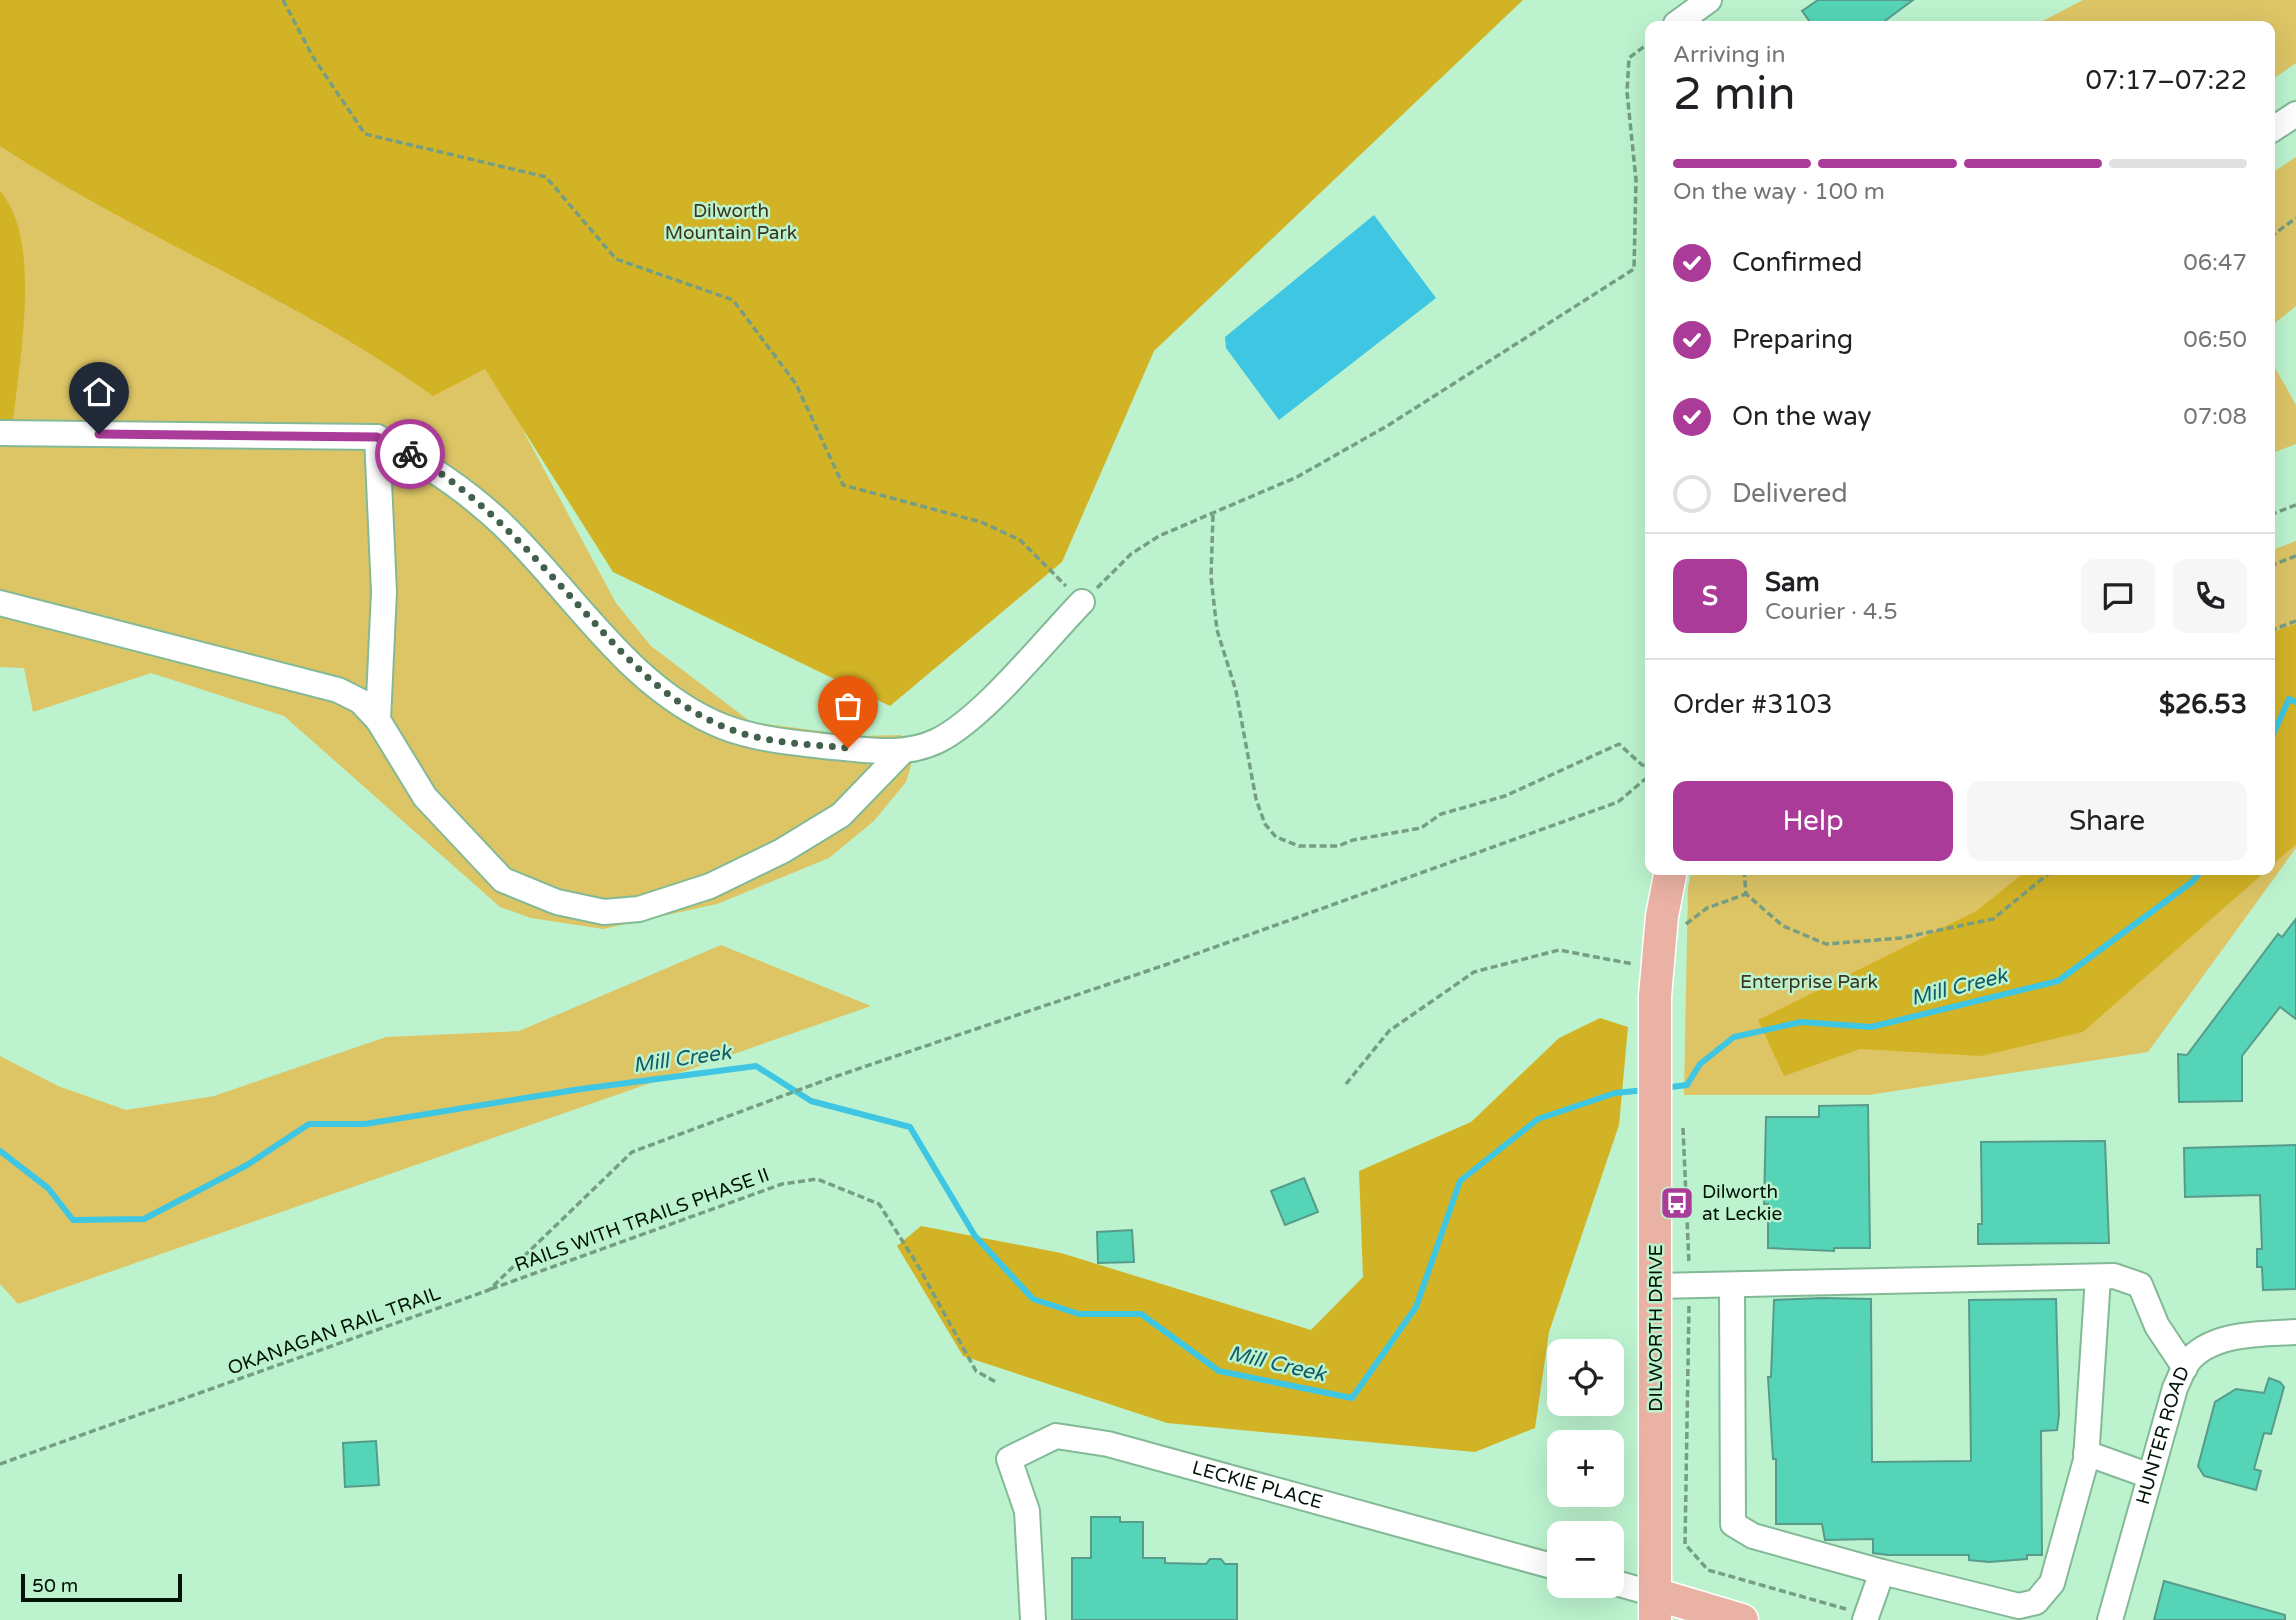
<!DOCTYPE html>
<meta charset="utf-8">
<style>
:root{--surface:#fff;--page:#f6f6f6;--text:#202124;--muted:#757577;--line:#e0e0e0;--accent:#ab3b98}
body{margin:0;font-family:"Varela Round",sans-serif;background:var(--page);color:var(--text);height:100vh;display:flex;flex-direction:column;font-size:26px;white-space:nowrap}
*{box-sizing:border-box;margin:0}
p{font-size:23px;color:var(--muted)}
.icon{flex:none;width:38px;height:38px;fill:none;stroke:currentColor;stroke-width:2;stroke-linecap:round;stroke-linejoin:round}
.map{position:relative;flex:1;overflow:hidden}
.details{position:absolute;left:1645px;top:21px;width:630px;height:854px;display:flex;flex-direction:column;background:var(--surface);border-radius:14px;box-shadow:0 7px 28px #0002}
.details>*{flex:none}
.controls{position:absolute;left:1547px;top:1339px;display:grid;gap:14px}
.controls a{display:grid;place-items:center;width:77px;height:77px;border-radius:14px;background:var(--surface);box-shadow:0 7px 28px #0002;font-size:35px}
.scale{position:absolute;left:21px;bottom:18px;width:161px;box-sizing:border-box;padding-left:7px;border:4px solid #011307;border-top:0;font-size:19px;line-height:24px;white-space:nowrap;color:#011307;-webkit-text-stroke:5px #bcf3ce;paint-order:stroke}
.pin{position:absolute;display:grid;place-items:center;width:60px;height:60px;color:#fff;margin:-72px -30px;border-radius:50% 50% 50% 0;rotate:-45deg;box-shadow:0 0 7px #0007}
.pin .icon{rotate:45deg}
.courier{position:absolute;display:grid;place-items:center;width:70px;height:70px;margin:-35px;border:5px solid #ab3b98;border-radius:50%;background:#fff;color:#222;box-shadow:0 2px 9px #0007}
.head em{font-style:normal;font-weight:600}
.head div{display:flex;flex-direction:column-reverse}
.head{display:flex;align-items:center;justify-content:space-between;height:119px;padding:0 28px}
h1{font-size:46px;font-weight:600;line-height:52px}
.bar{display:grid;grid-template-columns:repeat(4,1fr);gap:10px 7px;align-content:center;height:84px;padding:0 28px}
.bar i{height:9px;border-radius:5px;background:var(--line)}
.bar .active{background:var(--accent)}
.bar p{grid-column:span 4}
.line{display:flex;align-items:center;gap:18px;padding:0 28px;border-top:2px solid var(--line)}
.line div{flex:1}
.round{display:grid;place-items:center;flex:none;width:74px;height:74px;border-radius:14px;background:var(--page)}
ol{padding:0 28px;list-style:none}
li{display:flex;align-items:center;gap:21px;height:77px}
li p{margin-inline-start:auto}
li .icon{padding:7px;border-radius:50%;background:var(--accent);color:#fff;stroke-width:4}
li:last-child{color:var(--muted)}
li i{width:38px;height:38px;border:4px solid var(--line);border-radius:50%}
.action{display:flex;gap:14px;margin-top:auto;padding:14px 28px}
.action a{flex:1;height:80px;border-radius:14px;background:var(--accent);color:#fff;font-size:28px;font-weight:600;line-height:80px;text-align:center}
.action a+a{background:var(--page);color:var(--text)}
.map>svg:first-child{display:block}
</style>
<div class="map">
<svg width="2296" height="1620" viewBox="0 0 2296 1620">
<rect width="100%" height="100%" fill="#bcf3ce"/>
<g fill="#ddc566">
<path d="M0,0L494,365L526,436L616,603L651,646L751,722L859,736L901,735L912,762L906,782L874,821L829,858L717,904L603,929L531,918L500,907L284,716L151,673L33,712L24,668L0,667Z"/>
<path d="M2083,0H2296V63L2270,81V26H2033Z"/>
<path d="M2296,157V306L2270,327V174Z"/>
<path d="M2270,359L2296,405V444L2270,454Z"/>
<path d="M2296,541V848L2148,1052L1869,1095H1684L1688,887L1692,870H2270V551Z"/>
<path d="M721,945L871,1006L18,1304L0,1284V1056L58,1086L126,1110L214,1096L386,1037L519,1031Z"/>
</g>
<g fill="#d3b326">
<path d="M0,0H1523L1154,351L1062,562L890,706L613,572L485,369L433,396C297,298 140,238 0,146Z"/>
<path d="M0,191C43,239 19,362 13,422L0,420Z"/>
<path d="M2296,624V844L2270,867V633Z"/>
<path d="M2027,870H2267L2083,1032L1981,1056L1860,1049L1784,1076L1758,1020L1978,910Z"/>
<path d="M1600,1018L1628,1027L1619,1125L1549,1332L1535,1428L1475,1452L1167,1423L963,1356L897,1246L921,1226L1061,1253L1311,1330L1363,1277L1359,1171L1471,1122L1559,1038Z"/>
</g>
<path fill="#3ec6e3" d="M1374,215L1436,298L1279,420L1226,348L1225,337Z"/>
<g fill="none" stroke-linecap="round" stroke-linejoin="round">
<g stroke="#3ec6e3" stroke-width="6">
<path d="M2270,741L2289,699L2296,702"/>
<path d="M1663,1088L1687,1085L1700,1064L1734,1037L1801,1022L1871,1027L2058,981L2192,882L2202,870"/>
<path d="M0,1151L48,1188L73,1220L144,1219L247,1165L309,1124H365L581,1089L756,1066L811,1101L910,1127L975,1236L1033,1299L1079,1314H1141L1219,1371L1352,1398L1416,1307L1460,1181L1538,1119L1615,1093L1645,1090"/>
</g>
</g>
<g fill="#55d4b7" stroke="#579b8a" stroke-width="2">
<path d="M1818,0H1913L1878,26H1813L1802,11Z"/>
<path d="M2296,919V1019L2280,1007L2242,1056V1101L2179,1102L2178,1054L2187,1055L2278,934L2282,937Z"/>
<path d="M1868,1105L1870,1248H1834V1251L1768,1248V1204H1764L1766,1117H1819V1106Z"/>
<path d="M2105,1141L2109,1243L1978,1244V1224H1982L1981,1142Z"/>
<path d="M2296,1145V1289L2263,1290L2262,1267H2257V1249H2262L2260,1195L2185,1197L2184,1148Z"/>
<path d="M1304,1178L1318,1212L1285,1225L1271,1191Z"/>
<path d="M1132,1230L1134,1262L1098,1263L1097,1232Z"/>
<path d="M1823,1298L1871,1299L1872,1462L1971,1461L1969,1300L2056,1299L2059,1415L2057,1430L2041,1431L2042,1555H2027V1559L1989,1562L1969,1560V1555H1888L1873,1553V1539L1825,1540L1822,1524H1776V1459H1773L1768,1377H1771L1774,1300Z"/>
<path d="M2269,1378L2280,1382L2284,1387L2271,1434L2264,1433L2254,1469L2261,1471L2256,1490L2204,1476L2198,1466L2215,1402L2236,1389L2264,1393Z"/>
<path d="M376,1441L379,1485L345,1487L343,1443Z"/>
<path d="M1091,1517H1120V1522H1143V1558H1165V1563L1206,1564L1210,1559H1221L1225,1564H1237V1620H1072V1558H1091Z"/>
<path d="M2164,1581L2285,1615V1620H2154Z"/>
</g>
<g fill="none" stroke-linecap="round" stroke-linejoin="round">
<defs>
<g id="minor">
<path d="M1676,24L1709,0"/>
<path d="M2270,131L2296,114"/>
<path d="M0,433L377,437C422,461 467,490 503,525C574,593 630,690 724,727C759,740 797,743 833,747C869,750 903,757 937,741C983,719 1045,640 1082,602"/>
<path d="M377,437L384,592L378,720L425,797L503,880L557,902L604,912L639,909L710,886L782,851L841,815L901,753"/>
<path d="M0,603L338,690L360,701L378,720"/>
<path d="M1732,1285L1733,1524L1753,1536L1882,1572L1865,1620"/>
<path d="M1656,1286L2114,1276L2140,1285L2157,1326L2185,1368"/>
<path d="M2086,1453L2150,1476"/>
<path d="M1882,1572L2019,1606L2036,1602L2052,1583L2086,1460L2098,1277"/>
<path d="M1612,1582L1655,1594"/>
<path id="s1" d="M1033,1620L1027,1511L1009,1459L1056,1436L1108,1444L1559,1568"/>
<path id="s2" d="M2110,1620L2175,1388C2179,1380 2182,1371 2187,1363C2210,1332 2262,1334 2296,1332"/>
</g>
<g id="major">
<path d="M1655,1594L1742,1620"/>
<path d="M1655,1620V996L1662,916L1671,870"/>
</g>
</defs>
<use href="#minor" stroke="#83b996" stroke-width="28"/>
<use href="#major" stroke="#fff" stroke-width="35"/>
<g stroke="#759e83" stroke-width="3.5" stroke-dasharray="7 3.5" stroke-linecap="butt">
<path d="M283,0L313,57L365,134L546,177L616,259L733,300L796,384L843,485L981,522L1020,540L1066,586"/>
<path d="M2270,237L2296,218"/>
<path d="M1213,515L1211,577L1217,630L1236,691L1256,799L1265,824L1276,837L1299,846H1338L1353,840L1421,828L1441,814L1505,796L1619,744L1642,765L1650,766"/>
<path d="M2270,515L2296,505"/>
<path d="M2270,566L2296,556"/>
<path d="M1097,588L1131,554L1159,536L1297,477L1387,426L1634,269L1636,180L1627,92L1629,58L1650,42"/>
<path d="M2270,631L2296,621"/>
<path d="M1744,870L1746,894L1783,926L1826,944L1901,938L1993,919L2053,870"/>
<path d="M1686,924L1707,908L1746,894"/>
<path d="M1346,1084L1389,1031L1474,972L1559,950L1633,964"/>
<path d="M1683,1128L1689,1264"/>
<path d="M491,1289L782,1184L817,1179L879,1204L917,1264L976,1371L996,1382"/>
<path d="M1689,1306L1685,1544L1708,1570L1846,1609"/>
<path d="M0,1464L489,1290L632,1152L831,1078L1165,965L1618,802L1650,775"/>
</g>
<use href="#minor" stroke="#fff" stroke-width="24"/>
<use href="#major" stroke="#eab2a4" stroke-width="32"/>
</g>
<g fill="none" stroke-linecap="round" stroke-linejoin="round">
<path stroke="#42614d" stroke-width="7" stroke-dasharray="0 12.6" d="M410,454C477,492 529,551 580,607C623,654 662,700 722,726C761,743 806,744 848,748"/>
<path stroke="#ab3b98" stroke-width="9" d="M99,434L377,437L410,454"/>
</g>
<defs>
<symbol id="bus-square" viewBox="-11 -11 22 22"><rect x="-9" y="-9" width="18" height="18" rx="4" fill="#ab3b98" stroke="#bcf3ce"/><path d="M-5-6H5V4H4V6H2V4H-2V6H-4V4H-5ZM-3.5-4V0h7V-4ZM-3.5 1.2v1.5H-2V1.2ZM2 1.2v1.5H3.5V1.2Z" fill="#fff"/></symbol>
</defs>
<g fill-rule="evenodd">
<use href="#bus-square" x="1658" y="1184" width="38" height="38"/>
</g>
<g text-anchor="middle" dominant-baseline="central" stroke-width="5" stroke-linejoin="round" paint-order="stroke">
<g font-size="19" fill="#3b3520" stroke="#bcf3ce">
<text x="731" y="211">Dilworth<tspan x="731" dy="22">Mountain Park</tspan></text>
<text x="1809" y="982">Enterprise Park</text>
</g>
<g font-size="19" fill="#011307" stroke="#bcf3ce" text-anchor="start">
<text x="1702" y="1192">Dilworth<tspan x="1702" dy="22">at Leckie</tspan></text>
</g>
<g font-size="19" fill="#011307" stroke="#bcf3ce">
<text transform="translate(642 1220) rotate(-20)">RAILS WITH TRAILS PHASE II</text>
<text transform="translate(1656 1328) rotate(-90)">DILWORTH DRIVE</text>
<text transform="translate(334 1331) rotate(-20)">OKANAGAN RAIL TRAIL</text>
<text stroke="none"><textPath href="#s2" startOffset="192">HUNTER ROAD</textPath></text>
<text stroke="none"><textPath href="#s1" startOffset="424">LECKIE PLACE</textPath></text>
</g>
<g font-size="21" font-style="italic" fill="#115b6b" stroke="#bcf3ce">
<text transform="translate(1959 987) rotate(-14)">Mill Creek</text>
<text transform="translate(682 1059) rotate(-8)">Mill Creek</text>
<text transform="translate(1277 1364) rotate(13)">Mill Creek</text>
</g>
</g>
</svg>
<div class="controls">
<a><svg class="icon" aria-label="locate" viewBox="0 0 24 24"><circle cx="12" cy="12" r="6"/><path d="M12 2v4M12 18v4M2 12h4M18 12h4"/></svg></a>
<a>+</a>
<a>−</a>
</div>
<div class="scale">50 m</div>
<div class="pin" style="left:848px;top:748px;background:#ea580c"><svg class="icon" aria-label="bag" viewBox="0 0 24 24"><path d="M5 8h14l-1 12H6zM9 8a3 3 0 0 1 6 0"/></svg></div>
<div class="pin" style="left:99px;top:434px;background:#1f2937"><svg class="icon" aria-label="home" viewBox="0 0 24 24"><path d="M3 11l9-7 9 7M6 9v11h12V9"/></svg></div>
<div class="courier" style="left:410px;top:454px"><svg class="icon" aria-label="bike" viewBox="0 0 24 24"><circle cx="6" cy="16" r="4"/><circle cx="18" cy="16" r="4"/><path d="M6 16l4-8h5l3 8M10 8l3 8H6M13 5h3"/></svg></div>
<section class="details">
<div class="head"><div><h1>2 min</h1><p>Arriving in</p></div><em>07:17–07:22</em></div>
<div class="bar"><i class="active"></i><i class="active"></i><i class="active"></i><i></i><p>On the way · 100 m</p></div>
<ol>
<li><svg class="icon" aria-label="check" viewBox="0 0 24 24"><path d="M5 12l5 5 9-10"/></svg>Confirmed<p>06:47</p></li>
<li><svg class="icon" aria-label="check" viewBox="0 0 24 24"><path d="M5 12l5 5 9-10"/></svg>Preparing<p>06:50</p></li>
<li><svg class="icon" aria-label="check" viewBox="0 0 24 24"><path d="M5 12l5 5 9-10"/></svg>On the way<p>07:08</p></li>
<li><i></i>Delivered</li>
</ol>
<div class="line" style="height:126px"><b class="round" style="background:var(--accent);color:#fff">S</b><div><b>Sam</b><p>Courier · 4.5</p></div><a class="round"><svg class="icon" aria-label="chat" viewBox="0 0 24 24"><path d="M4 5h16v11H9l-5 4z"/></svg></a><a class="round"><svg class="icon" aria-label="phone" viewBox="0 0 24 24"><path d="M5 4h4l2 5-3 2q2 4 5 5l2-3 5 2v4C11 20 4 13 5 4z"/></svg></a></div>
<div class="line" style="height:91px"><div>Order #3103</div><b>$26.53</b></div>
<div class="action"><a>Help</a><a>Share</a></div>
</section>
</div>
